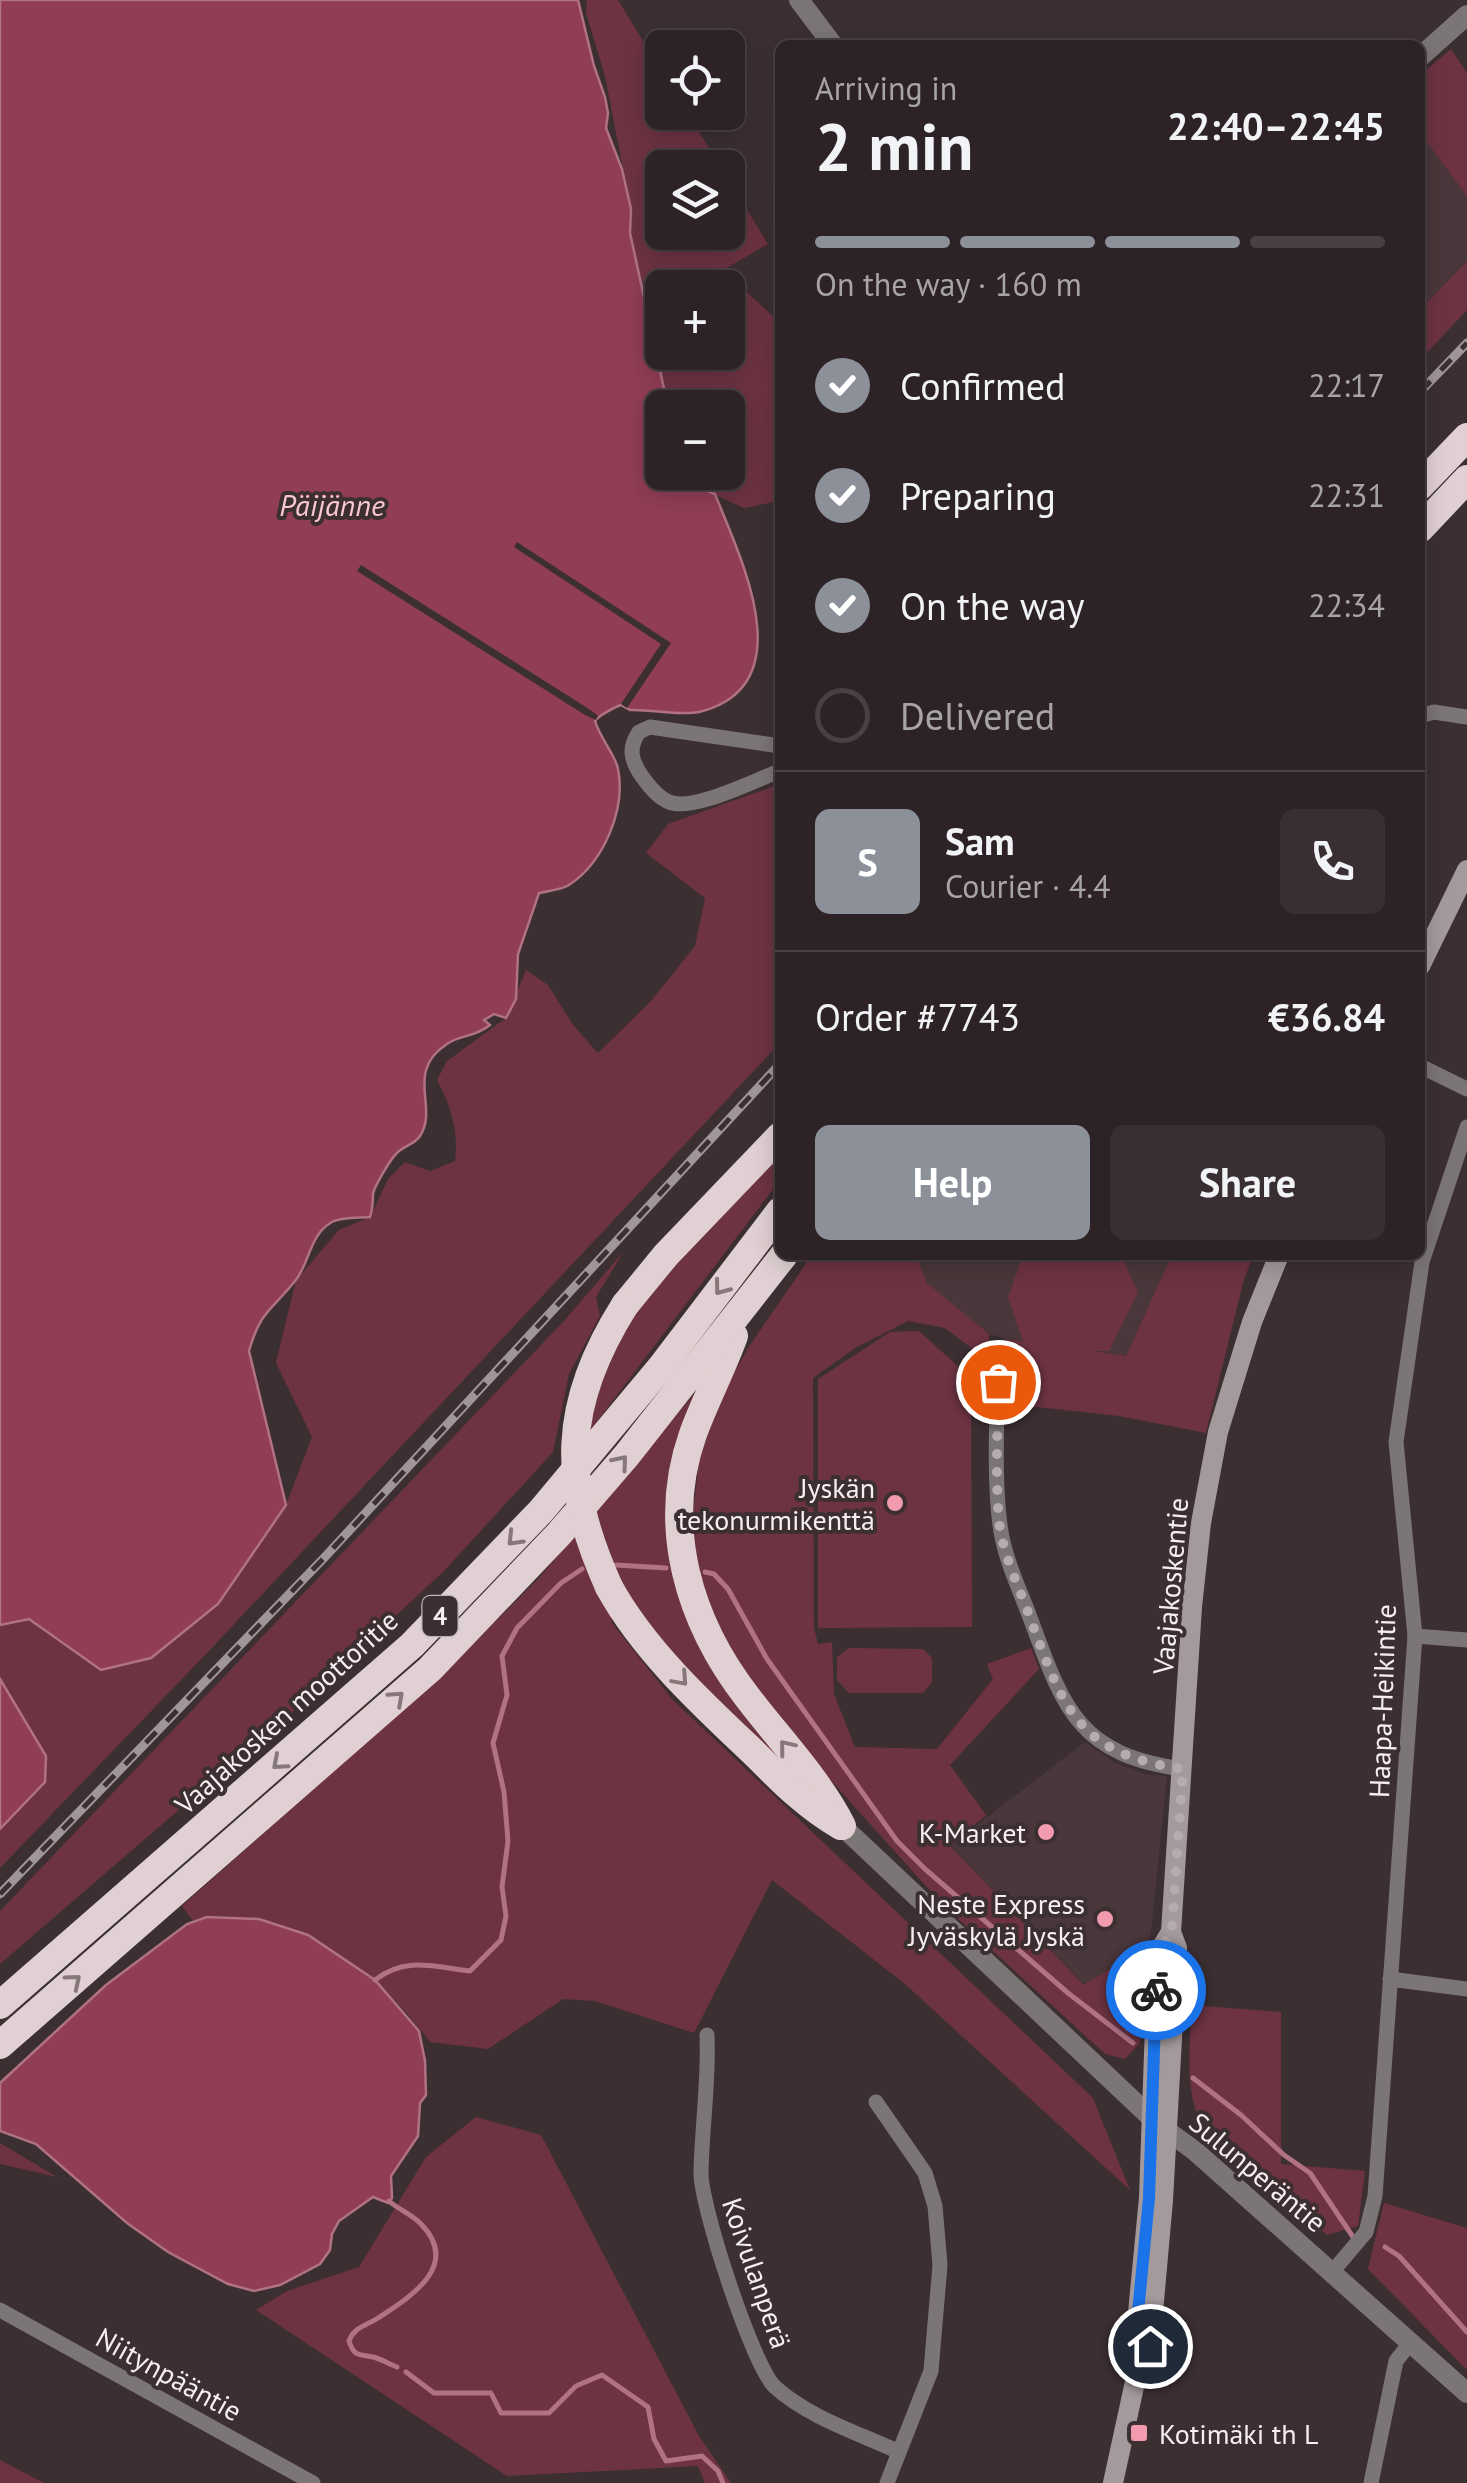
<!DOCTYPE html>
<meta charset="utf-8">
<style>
:root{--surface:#2d2326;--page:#392f32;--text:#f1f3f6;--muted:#a7a4a7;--line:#484043;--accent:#8c9099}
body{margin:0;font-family:"PT Sans",sans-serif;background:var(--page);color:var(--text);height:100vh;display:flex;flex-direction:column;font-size:38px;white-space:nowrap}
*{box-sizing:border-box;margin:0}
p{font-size:32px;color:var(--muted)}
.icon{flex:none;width:55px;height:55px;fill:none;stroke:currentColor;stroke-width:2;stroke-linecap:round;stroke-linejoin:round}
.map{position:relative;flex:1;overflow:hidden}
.sheet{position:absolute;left:775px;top:40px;width:650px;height:1220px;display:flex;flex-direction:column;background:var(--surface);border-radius:15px;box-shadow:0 5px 25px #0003,0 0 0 2px var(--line)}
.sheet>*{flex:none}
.controls{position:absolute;left:645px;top:30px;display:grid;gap:20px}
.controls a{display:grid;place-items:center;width:100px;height:100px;border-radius:15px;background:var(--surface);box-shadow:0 5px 25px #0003,0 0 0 2px var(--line);font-size:50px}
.pin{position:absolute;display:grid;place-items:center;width:85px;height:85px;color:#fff;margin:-42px;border:5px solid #fff;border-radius:50%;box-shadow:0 2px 10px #0007}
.courier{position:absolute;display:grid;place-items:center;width:100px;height:100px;margin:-50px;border:8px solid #1a73e8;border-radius:50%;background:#fff;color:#222;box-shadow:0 2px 12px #0007}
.head em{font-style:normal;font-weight:700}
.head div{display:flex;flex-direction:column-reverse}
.head{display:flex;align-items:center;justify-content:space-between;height:170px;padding:0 40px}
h1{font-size:65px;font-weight:700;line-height:75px}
.bar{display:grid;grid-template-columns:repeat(4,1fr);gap:15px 10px;align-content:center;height:120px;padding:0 40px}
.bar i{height:12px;border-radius:8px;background:var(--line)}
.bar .on{background:var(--accent)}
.bar p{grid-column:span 4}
.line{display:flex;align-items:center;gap:25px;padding:0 40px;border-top:2px solid var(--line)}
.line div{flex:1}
.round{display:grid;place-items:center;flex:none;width:105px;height:105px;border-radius:15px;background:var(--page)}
ol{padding:0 40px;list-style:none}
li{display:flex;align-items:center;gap:30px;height:110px}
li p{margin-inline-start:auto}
li .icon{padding:10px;border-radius:50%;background:var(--accent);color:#fff;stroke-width:4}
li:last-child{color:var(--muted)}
li i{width:55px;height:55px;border:5px solid var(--line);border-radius:50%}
.cta{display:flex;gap:20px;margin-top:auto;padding:20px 40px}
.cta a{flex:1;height:115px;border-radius:15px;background:var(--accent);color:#fff;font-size:40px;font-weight:700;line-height:115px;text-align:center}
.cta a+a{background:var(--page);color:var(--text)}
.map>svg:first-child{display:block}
</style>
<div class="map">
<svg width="1467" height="2483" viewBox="0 0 1467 2483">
<rect width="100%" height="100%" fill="#3c2f32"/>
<g fill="#4a373b">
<path d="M1420,133L1467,196V261L1420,310Z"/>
<path d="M916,1255H1172L1127,1356L1006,1339L989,1334L926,1283Z"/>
<path d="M1085,1742L1113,1762L1144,1774L1167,1776L1146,1979L1126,1959L1085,1985L950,1846Z"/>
</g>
<g fill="#6d3343" fill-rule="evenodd">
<path d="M587,0H618L662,72V112L687,113L721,167L662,168V232H728V178L768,244L723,270L780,323V501L744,508L687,482L684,473L728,472V408L668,407L631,237V209L605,76L586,13ZM662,288H728V352H662Z"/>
<path d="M1451,49L1467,73V196L1420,133V75Z"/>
<path d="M1467,261V310L1420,360V310Z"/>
<path d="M780,784V1043L207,1653L0,1868V1829L44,1782L46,1756L0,1679V1625L29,1619L101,1670L286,1505L312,1437L276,1363L296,1280L339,1230L370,1217L388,1179L405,1162L430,1171L455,1161C459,1132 451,1106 437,1080L447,1061L506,1018L526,970L548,985L573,1025L598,1053L651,1001L695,946L705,898L646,853L668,824Z"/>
<path d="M780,1149V1180L586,1436L603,1367L643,1300Z"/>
<path d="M624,1251L596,1297L600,1316L569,1374L553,1452L444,1571L297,1708L0,1964V1911L564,1321Z"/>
<path d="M812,1255H916L927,1283L989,1334L991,1378L970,1347L945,1328L908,1321L855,1348L813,1378L814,1628L818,1644L832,1642L834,1694L855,1747L937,1749L993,1679L987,1664L1031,1648L1039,1669L950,1765L986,1815L950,1846L1084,1985L1126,1959L1146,1979L1140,2043L1125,2059L1105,2054L943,1905L781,1725L722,1636L701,1584L691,1531L701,1444L721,1395L750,1345Z"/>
<path d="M1023,1255H1122L1138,1293L1109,1351H1092L1126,1356L1172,1255H1253L1243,1283L1206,1433L1119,1416L1009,1404L1006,1339L1023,1341L1008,1298Z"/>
<path d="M919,1331L971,1378L972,1627L818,1628V1379L890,1332Z"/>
<path d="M699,1388L675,1567L820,1801L611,1610L612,1623L672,1699L1093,2098L1130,2190L905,1984L772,1880L694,2033L595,2001L563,1999L488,2049L430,2042C387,1986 350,1954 284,1929C255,1918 223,1912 193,1921L182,1906L438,1678L539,1578Z"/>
<path d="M849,1648L923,1649L932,1658V1682L923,1693H849L837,1680V1657Z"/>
<path d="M1191,2005L1281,2012V2164L1365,2171L1358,2226L1327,2235L1203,2127C1183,2091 1191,2046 1191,2005Z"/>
<path d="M476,2117L541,2135L699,2436L731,2483H705L698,2466L507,2476L256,2310L287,2291L359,2267L426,2157Z"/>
<path d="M0,2143L57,2177L0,2164Z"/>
<path d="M1384,2203L1467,2228V2370L1368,2269Z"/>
<path d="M0,2460L44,2483H0Z"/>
</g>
<g fill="#913d55" stroke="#b07284" stroke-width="2.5">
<path d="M0,0H578L594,66L605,97L608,113L606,128L622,169L631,209L630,233L668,407L662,408V472L684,473L687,482L715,494C740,557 805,686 699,712C679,716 651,709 630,710L621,705C615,707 598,716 595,721C600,738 616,756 618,769C626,809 604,862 569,885C561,890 547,891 539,893L518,954L516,999L506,1018L494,1014L484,1020L490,1025C474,1038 461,1034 447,1044C404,1072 439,1107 420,1136C414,1145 403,1146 396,1154C390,1160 374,1187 373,1194C373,1203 373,1208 370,1217C359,1218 341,1217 332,1222C309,1235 310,1263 295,1281C272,1310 260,1311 249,1351L286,1505L218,1604L151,1658L101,1670L29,1619L0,1625Z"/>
<path d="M0,1679L46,1756L45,1782L0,1829Z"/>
<path d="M207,1917L259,1919L308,1935L375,1980L419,2031L425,2061L426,2095L420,2103L418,2136L391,2176L392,2198L388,2203L373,2197L339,2221L332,2234L330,2250L320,2264L280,2285L254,2291L228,2284L168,2252L127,2223L36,2144L0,2131V2083L106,1985L187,1924Z"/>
</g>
<g fill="#3c2f32">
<path d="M517,542L671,643L627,708L621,704L661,644L514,547Z"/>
<path d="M361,565L589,709L598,716L596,720L585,715L357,571Z"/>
</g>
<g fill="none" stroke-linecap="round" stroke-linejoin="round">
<g stroke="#b07284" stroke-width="5">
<path d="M616,1565L666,1568"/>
<path d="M705,1572L714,1574L728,1589L767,1659L897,1841L925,1869L1068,1993L1133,2043"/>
<path d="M375,1980C406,1956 434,1967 470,1971L501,1940L506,1916L502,1887L508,1841L504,1792L493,1743L507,1695L502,1656L517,1628L561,1583L582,1569"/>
<path d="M1193,2078L1241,2115L1284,2155L1310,2173L1353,2237"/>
<path d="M389,2201C399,2210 412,2214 421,2224C461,2265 412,2296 378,2318C366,2326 354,2327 349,2341C354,2357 359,2354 373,2357C381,2359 389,2364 397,2367"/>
<path d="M1385,2247L1399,2256L1467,2332"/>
<path d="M406,2372L434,2393H491L501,2413H549L576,2386L602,2375L648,2407L654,2439L666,2461L702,2456L718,2471L723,2483"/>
</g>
<g stroke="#7c7576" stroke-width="15">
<path d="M1420,716L1434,712L1467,717"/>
<path d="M780,746L650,727L639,732C628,748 631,760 641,775C648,785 657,797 669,802C693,812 755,780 780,771"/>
<path d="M1420,1066L1467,1089"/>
<path d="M998,1348C998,1402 993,1473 1000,1525C1004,1558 1020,1590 1031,1620C1064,1710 1079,1755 1183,1769"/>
<path d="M1415,1636L1467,1640"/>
<path d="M1390,1979L1467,1989"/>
<path d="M707,2035C709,2081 702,2126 701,2172C700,2204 753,2367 775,2387C808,2417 858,2433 897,2451"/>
<path d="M876,2102L925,2173L935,2206L940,2265L931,2371L887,2483"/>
<path d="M1333,2271L1366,2232L1375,2196L1415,1636L1396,1442L1422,1262L1467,1127"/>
<path d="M0,2310L313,2483"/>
<path d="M1371,2483L1396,2361L1411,2342"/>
</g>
<g stroke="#7c7576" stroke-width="20">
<path d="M799,0L833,45"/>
<path d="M1420,57L1467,15"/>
<path d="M842,1826L1159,2125L1195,2151L1467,2393"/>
</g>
<g stroke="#a49a9c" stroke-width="20">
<path d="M1420,966L1467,870"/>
<path d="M1140,2359L1135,2344L1149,2198L1157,1967L1163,1945L1171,1932"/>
<path d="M1113,2483L1140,2359L1150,2346L1163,2200L1177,1948L1171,1932L1192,1607L1201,1523L1218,1432L1252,1322L1279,1255"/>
</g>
<g stroke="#e0d0d3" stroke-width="28">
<path d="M1420,486L1467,437"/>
<path d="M1420,529L1467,479"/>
<path d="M625,1305L666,1255L780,1136"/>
<path d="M734,1336C722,1369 705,1401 693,1434C660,1527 689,1622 748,1698C780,1740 818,1779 842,1826"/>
<path d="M609,1587C643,1649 701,1703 752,1751C780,1779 806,1806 841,1826"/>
<path d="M0,2005L412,1645L541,1511L662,1366L780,1211"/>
<path d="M0,2045L430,1669L559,1534L627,1455L784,1255"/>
</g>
<defs>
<g id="rail">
<path d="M1420,392L1467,343"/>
<path d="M0,1894L323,1559L780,1064"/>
</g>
</defs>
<use href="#rail" stroke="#a09598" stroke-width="9"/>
<use href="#rail" stroke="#3c2f32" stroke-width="5" stroke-dasharray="15" stroke-linecap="butt"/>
<path stroke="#e0d0d3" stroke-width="28" d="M609,1587C561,1480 562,1405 625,1305"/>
</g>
<defs><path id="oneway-chevron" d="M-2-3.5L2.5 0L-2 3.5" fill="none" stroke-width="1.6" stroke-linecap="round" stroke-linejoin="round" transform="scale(2.5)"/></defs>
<g stroke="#86777a">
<use href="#oneway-chevron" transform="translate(721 1288) rotate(127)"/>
<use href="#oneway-chevron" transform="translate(621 1462) rotate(-50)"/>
<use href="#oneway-chevron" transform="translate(514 1539) rotate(134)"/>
<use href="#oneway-chevron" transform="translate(681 1679) rotate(48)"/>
<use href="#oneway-chevron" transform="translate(397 1698) rotate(-42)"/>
<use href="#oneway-chevron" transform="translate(786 1747) rotate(-129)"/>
<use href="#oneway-chevron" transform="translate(279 1763) rotate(139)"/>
<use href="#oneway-chevron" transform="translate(74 1981) rotate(-40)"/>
</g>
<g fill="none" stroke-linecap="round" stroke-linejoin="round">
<path stroke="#b6abae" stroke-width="10" stroke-dasharray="0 18" d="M998,1382C998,1428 995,1475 999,1520C1002,1553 1018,1584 1029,1615C1063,1707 1076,1754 1183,1769L1172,1928L1163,1945L1156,1990"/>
<path stroke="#1a73e8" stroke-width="12" d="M1150,2346L1140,2360L1135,2344L1149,2198L1156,1990"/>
</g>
<g fill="#f29aae" stroke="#3c2f32" stroke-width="4">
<circle cx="895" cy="1503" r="10"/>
<circle cx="1046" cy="1832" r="10"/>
<circle cx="1105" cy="1919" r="10"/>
<rect x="1129" y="2423" width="20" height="20" rx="5"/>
</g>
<g text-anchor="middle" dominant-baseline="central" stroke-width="8" stroke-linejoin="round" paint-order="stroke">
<rect fill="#3c2f32" stroke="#bfb5b7" stroke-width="2.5" x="422.5" y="1596" width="35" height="40" rx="8"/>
<g font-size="25" font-weight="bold" fill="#f7eef0">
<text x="440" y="1616">4</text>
</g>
<g font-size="28" fill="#f7eef0" stroke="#3c2f32" text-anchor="end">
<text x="875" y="1487">Jyskän<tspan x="875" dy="32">tekonurmikenttä</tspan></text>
<text x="1026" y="1832">K-Market</text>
<text x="1085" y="1903">Neste Express<tspan x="1085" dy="32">Jyväskylä Jyskä</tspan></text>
<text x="1159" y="2433" text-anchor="start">Kotimäki th L</text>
</g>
<g font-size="28" fill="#f7eef0" stroke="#3c2f32">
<text transform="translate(1170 1586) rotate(-85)">Vaajakoskentie</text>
<text transform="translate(1382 1701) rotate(-88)">Haapa-Heikintie</text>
<text transform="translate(286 1712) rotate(-42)">Vaajakosken moottoritie</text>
<text transform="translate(1258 2172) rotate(40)">Sulunperäntie</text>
<text transform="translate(757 2273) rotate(71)">Koivulanperä</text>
<text transform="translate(169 2374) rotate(29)">Niitynpääntie</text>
</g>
<g font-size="30" font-style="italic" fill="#f9c7d1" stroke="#3c2f32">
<text x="332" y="504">Päijänne</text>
</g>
</g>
</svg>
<div class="controls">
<a><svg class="icon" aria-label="locate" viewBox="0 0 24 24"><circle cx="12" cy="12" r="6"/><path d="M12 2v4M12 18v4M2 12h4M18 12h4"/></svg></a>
<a><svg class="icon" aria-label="layers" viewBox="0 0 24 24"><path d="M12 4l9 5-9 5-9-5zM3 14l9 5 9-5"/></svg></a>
<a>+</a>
<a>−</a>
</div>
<div class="pin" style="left:998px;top:1382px;background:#ea580c"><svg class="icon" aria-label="bag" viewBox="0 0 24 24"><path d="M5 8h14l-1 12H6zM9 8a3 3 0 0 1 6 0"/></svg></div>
<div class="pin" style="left:1150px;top:2346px;background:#1f2937"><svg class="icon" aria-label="home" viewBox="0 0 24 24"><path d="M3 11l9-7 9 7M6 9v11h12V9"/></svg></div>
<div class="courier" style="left:1156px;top:1990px"><svg class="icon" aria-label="bike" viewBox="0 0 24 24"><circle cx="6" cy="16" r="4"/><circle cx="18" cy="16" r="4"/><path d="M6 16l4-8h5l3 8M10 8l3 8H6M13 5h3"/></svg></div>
<section class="sheet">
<div class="head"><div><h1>2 min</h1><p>Arriving in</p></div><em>22:40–22:45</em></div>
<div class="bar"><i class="on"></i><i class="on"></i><i class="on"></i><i></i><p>On the way · 160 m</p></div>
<ol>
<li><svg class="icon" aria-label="check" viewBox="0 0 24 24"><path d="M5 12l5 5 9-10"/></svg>Confirmed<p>22:17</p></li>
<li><svg class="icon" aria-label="check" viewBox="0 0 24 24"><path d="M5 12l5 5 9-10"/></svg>Preparing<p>22:31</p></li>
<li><svg class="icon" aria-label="check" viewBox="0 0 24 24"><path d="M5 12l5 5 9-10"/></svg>On the way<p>22:34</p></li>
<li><i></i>Delivered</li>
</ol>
<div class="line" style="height:180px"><b class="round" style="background:var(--accent);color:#fff">S</b><div><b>Sam</b><p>Courier · 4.4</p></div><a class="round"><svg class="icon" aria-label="phone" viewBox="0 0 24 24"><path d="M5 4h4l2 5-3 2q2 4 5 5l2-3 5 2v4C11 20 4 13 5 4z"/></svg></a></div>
<div class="line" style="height:130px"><div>Order #7743</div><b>€36.84</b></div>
<div class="cta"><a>Help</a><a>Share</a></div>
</section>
</div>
